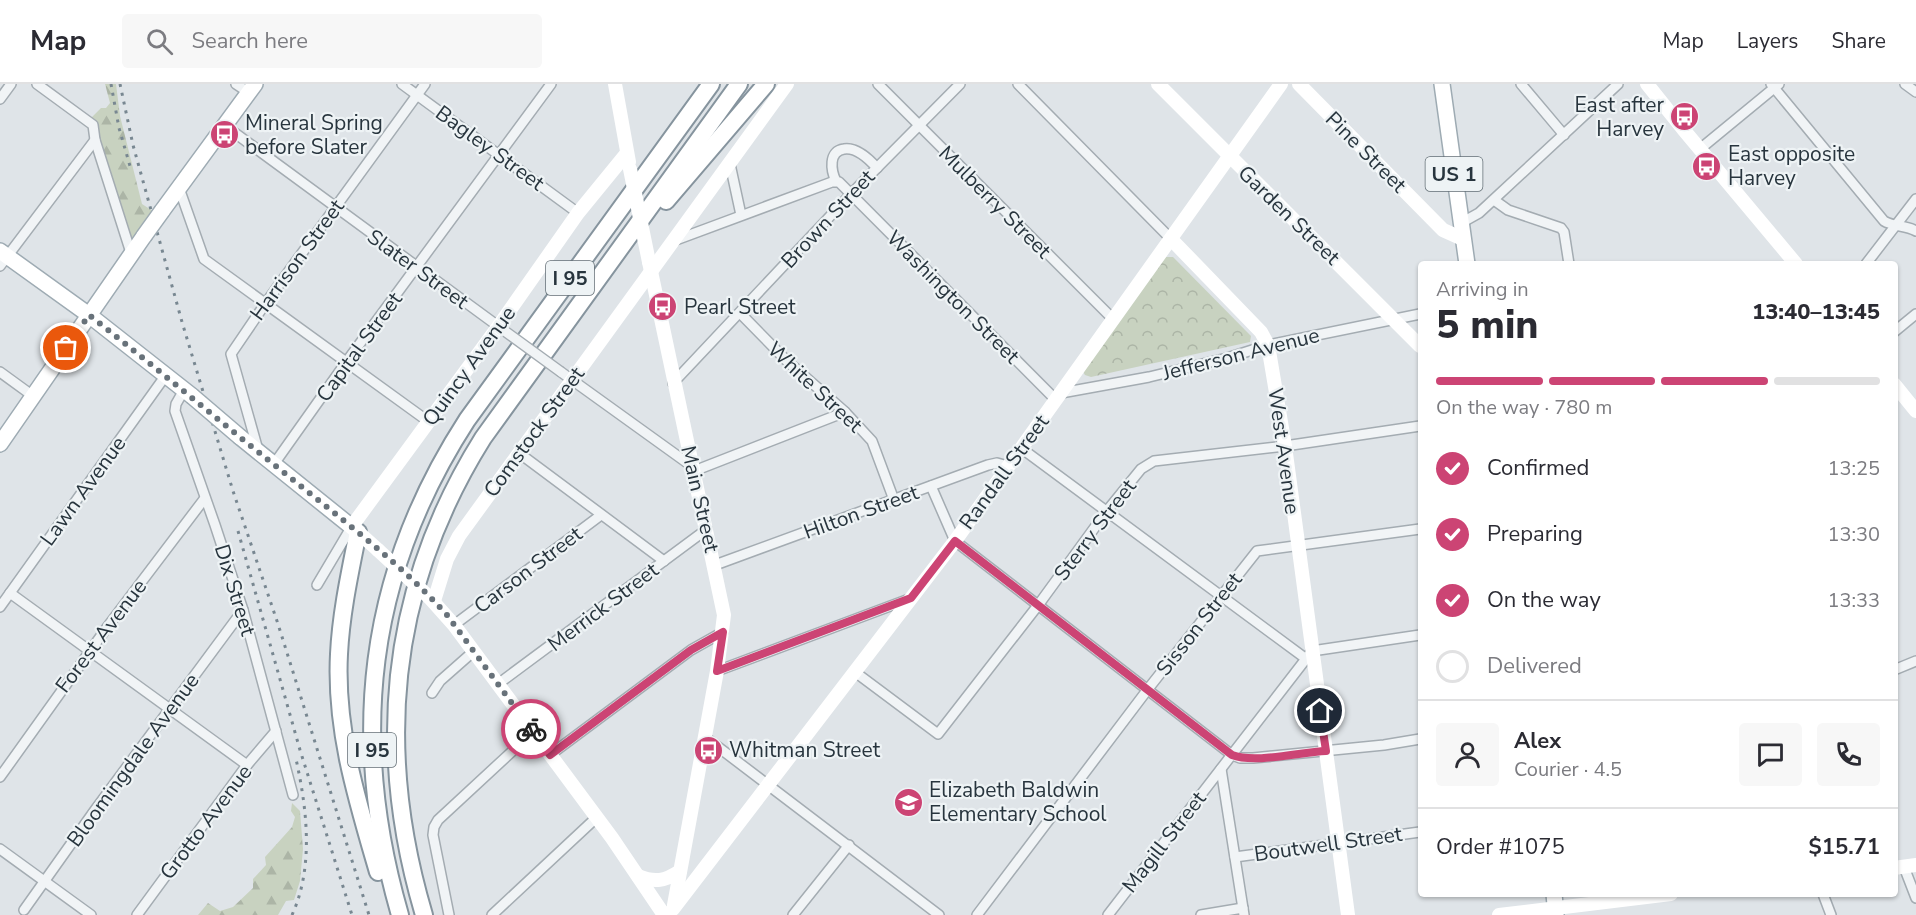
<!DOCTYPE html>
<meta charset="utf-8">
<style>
:root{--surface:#fff;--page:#f7f7f7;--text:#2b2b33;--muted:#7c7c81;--line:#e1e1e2;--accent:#cc4474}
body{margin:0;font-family:"Nunito Sans",sans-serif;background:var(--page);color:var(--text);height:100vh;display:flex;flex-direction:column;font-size:22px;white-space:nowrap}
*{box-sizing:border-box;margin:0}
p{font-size:20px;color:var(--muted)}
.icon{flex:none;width:33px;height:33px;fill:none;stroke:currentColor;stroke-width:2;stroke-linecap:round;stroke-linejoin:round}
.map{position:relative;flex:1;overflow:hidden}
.sheet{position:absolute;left:1418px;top:177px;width:480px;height:636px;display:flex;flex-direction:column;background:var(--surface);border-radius:6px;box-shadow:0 2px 4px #0004}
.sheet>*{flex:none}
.pin{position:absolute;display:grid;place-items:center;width:51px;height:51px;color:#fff;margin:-26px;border:3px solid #fff;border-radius:50%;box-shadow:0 2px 6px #0007}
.courier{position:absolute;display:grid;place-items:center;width:60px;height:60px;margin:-30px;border:4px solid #cc4474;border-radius:50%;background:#fff;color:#222;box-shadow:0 2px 8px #0007}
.overview em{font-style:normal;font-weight:800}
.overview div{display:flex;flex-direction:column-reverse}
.overview{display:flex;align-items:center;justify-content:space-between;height:102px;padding:0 18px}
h1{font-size:39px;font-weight:800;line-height:45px}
.bar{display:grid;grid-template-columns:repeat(4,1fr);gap:9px 6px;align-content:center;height:72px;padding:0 18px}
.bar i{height:8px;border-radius:4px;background:var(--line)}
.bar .current{background:var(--accent)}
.bar p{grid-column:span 4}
.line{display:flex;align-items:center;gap:15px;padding:0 18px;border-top:2px solid var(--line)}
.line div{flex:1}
.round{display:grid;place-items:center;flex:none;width:63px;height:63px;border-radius:6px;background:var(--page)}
ol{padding:0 18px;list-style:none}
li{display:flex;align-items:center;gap:18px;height:66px}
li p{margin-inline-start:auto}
li .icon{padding:6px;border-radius:50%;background:var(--accent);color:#fff;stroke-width:4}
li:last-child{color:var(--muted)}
li i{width:33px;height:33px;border:3px solid var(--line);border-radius:50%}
header{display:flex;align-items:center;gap:36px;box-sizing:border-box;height:84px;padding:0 30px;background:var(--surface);border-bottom:2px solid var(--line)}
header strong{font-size:28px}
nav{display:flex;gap:33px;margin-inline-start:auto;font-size:21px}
.search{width:420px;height:54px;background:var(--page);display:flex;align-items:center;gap:15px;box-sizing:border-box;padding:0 21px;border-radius:6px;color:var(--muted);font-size:22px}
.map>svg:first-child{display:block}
</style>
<header>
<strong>Map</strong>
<div class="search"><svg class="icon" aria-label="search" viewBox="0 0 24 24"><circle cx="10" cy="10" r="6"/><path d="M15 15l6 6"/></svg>Search here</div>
<nav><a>Map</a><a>Layers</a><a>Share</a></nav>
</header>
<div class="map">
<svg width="1916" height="831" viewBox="0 0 1916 831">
<defs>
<pattern id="forest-firs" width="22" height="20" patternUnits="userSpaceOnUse" patternTransform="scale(1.5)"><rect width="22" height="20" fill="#c8d2c0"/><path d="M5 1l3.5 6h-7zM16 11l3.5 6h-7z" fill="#acb5a6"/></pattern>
<pattern id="park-crowns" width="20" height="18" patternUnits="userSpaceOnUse" patternTransform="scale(1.5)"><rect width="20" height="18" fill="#c8d2c0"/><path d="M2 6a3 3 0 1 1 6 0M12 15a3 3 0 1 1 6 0" fill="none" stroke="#acb5a6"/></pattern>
</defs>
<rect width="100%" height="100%" fill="#dfe4e8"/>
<g fill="url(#forest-firs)">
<path d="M105,0H116L120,32L142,120L159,131L132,170L89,36L101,24H106L110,19Z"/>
<path d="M292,719L300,727L303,765L300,797L294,816L286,817L278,831H198L208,819L220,827L233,823L253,804V795L266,781L265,773L292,743L295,733L291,727Z"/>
</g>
<path fill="url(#park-crowns)" d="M1166,173H1173L1251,252L1250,258L1091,293L1085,291L1082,286L1160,176Z"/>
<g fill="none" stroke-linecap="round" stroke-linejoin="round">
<defs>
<g id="street">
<path d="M37,0L93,41L95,56L131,169"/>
<path d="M236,0L248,8"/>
<path d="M402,0L578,129"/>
<path d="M878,0L1113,235"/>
<path d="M1018,0L1171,155"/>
<path d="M1521,0L1564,51"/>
<path d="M1771,0L1884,137C1894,143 1906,141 1916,147"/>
<path d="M1905,0L1916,8"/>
<path d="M0,15L11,0"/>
<path d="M224,41L502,245"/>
<path d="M1700,65L1779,0"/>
<path d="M730,80L741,131"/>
<path d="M836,97C831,87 828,67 844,65C857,63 869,75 877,84"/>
<path d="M179,104L204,175L429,338"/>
<path d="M1494,116L1508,126L1561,144L1564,148L1569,180"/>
<path d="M1461,139L1479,129L1618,0"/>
<path d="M676,156L832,98H839L1056,316"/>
<path d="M1866,180L1916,115"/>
<path d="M0,182L95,56"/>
<path d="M740,229L786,276L845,328L872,357L894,416"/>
<path d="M1894,248L1916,230"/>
<path d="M0,288L33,312"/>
<path d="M561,288L693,383"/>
<path d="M673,299L851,110L960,0"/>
<path d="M184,306L176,320L175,327L215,441L243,526L293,711"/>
<path d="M1061,309L1149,293L1227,274L1268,261L1420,230"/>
<path d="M1021,364L1305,574"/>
<path d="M258,366L231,270L265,220L425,0"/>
<path d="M519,369L664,477"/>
<path d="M274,380L347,277L551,0"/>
<path d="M694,387L845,328"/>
<path d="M931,402L955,457L1232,671L1240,674H1253L1384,661L1420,655"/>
<path d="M715,481L988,381L997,379L1008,382"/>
<path d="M317,501L352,442"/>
<path d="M10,509L247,681"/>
<path d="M0,523L166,291"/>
<path d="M454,541L601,431"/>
<path d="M1894,586L1916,577"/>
<path d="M717,587L909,515"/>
<path d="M855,588L938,650L1039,520L1106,428L1141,385L1154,377L1285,362L1420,342"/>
<path d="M498,600L707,445"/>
<path d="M432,609L440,597L474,567"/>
<path d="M705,653L939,831"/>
<path d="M550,671L691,566L723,548"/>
<path d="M1221,685L1244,831"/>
<path d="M0,693L108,542L205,414"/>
<path d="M0,765L91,831"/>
<path d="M1235,773L1420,748"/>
<path d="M1904,783L1916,814"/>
<path d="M1823,810L1831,831"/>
<path d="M24,826L95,726L243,526"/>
<path d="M137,831L247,681L276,647"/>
<path d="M449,831L433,751L434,743L438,736L533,648"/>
<path d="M492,831L596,734"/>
<path d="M793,831L849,761"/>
<path d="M977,831L1148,605L1257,467L1420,445"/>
<path d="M1108,831L1312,567L1420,551"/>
<path d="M1201,831L1243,824"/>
</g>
<g id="primary">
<path d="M1442,0L1467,180"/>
<path d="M162,127L255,0"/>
<path d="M0,167L89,231L192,312"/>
<path d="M240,353L358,448"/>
<path d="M0,360L144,152"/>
<path d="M1554,810L1556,831"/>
</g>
<g id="highway">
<path d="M666,117L766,0"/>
<path d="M358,448C350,488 341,529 339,570C335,646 357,716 378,788"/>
<path d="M400,831C349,655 366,492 467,336L711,0"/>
<path d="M424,831C374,663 389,504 483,354L739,0"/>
</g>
</defs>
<use href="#street" stroke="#a4acb2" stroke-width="12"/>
<use href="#primary" stroke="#9eabb3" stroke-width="18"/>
<use href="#highway" stroke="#86949e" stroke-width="20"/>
<use href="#street" stroke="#f1f4f6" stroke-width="9"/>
<g stroke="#fff" stroke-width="14">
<path d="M615,0L629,78"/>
<path d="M1158,0L1420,262"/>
<path d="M1299,0L1443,146L1463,155"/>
<path d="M1647,0L1683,45L1796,180"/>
<path d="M1171,155L1261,248L1268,261L1285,362L1348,831"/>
<path d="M649,178L724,531L717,587L674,821"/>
<path d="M1894,300L1916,327"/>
<path d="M352,442L498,243L578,129L627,69"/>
<path d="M358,448L378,466"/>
<path d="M429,513L454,541L612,754L664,831"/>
<path d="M434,517L447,475L459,452L787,0"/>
<path d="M1894,784L1916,781"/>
<path d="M638,792C655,799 665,797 680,787"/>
<path d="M673,825L955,457L1281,0"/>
<path d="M1499,831L1671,810"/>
</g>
<use href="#primary" stroke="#fff" stroke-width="15"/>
<use href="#highway" stroke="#fff" stroke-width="16"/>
<g stroke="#788791" stroke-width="3" stroke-dasharray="3 6" stroke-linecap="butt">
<path d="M111,0L119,44L130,82"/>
<path d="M120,0L133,61L182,238L233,407L278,540L369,831"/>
<path d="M238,447L300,666L352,831"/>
<path d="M292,831C314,783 307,725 296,675"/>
</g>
<defs>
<path id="street-bridge" d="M506,248L561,288"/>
<g id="primary-bridge">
<path d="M144,152L162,127"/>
<path d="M192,312L240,353"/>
</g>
</defs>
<use href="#street-bridge" stroke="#a4acb2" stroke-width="12" stroke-linecap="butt"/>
<use href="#primary-bridge" stroke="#9eabb3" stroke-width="18" stroke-linecap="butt"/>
<use href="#street-bridge" stroke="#f1f4f6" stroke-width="9"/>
<g stroke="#fff" stroke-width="14">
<path d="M630,85L649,178"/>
<path d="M378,466L429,513"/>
</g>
<use href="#primary-bridge" stroke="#fff" stroke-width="15"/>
</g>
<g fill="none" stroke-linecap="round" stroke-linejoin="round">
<path stroke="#68727a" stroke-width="6" stroke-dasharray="0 10.8" d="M66,264L89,231C158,285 224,341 292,395C345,438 401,480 447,531L531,645"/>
<path stroke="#cc4474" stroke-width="8" d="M531,645L550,671L691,566L723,548L717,587L911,514L955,457L1232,671C1255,680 1300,668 1326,667L1320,627"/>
</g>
<defs>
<symbol id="bus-disc" viewBox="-11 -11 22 22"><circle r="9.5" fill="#cc4474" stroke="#eef3f5"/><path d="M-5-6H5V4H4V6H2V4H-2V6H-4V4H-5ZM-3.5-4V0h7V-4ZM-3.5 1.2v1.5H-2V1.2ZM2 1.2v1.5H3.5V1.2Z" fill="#fff"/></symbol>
<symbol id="school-disc" viewBox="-11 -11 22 22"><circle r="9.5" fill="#cc4474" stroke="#eef3f5"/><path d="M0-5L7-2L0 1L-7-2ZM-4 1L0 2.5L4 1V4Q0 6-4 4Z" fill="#fff"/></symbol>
</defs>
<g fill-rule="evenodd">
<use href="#bus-disc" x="1668" y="16" width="33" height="33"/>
<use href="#bus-disc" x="208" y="34" width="33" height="33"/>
<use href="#bus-disc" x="1690" y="66" width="33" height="33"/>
<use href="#bus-disc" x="646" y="206" width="33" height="33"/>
<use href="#bus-disc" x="692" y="650" width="33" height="33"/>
<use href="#school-disc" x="892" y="702" width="33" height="33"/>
</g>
<g text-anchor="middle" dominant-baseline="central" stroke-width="4.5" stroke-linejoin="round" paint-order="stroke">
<g fill="#eef3f5" stroke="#636e75" stroke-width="1.5">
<rect x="1425.5" y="73" width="57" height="34" rx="4.5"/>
<rect x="546" y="177" width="48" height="34" rx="4.5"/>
<rect x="348" y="649" width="48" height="34" rx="4.5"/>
</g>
<g font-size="20" font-weight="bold" fill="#28353e">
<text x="1454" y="90">US 1</text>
<text x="570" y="194">I 95</text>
<text x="372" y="666">I 95</text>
</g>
<g font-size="21" fill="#28353e" stroke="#eef3f5" text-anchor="start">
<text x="1664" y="21" text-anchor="end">East after<tspan x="1664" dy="24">Harvey</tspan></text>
<text x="245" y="39">Mineral Spring<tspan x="245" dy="24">before Slater</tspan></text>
<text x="1728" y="70">East opposite<tspan x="1728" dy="24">Harvey</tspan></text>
<text x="684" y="223">Pearl Street</text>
<text x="729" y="666">Whitman Street</text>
<text x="929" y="706">Elizabeth Baldwin<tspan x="929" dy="24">Elementary School</tspan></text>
</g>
<g font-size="21" fill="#28353e" stroke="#eef3f5">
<text transform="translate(490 64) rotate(36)">Bagley Street</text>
<text transform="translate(1366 68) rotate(45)">Pine Street</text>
<text transform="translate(995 118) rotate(45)">Mulberry Street</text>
<text transform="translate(1289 131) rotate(44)">Garden Street</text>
<text transform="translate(828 135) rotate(-47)">Brown Street</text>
<text transform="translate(297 176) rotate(-54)">Harrison Street</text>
<text transform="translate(418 185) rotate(36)">Slater Street</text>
<text transform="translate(953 213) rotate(45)">Washington Street</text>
<text transform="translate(359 263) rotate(-54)">Capital Street</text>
<text transform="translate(1241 270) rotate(-14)">Jefferson Avenue</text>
<text transform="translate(469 282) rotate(-54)">Quincy Avenue</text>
<text transform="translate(815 303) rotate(43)">White Street</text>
<text transform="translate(534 348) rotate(-54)">Comstock Street</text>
<text transform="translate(1284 367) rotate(82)">West Avenue</text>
<text transform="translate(1004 388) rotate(-54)">Randall Street</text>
<text transform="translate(83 407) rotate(-54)">Lawn Avenue</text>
<text transform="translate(700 415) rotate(77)">Main Street</text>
<text transform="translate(861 428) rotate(-20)">Hilton Street</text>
<text transform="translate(1095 446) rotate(-53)">Sterry Street</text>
<text transform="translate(528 486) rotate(-37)">Carson Street</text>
<text transform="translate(235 506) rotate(73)">Dix Street</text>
<text transform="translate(603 523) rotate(-37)">Merrick Street</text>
<text transform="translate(1199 540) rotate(-52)">Sisson Street</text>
<text transform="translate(101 552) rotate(-53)">Forest Avenue</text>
<text transform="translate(133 676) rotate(-54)">Bloomingdale Avenue</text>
<text transform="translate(206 738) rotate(-53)">Grotto Avenue</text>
<text transform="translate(1164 758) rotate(-52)">Magill Street</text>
<text transform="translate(1328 760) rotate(-8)">Boutwell Street</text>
</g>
</g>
</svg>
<div class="pin" style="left:66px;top:264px;background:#ea580c"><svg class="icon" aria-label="bag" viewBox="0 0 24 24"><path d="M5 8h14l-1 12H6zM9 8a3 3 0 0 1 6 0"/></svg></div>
<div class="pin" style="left:1320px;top:627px;background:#1f2937"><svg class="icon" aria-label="home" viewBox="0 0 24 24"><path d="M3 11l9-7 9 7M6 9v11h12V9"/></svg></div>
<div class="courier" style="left:531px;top:645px"><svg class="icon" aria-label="bike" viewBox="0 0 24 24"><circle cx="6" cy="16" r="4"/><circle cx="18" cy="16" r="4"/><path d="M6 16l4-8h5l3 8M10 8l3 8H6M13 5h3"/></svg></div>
<section class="sheet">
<div class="overview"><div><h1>5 min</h1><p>Arriving in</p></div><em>13:40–13:45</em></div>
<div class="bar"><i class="current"></i><i class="current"></i><i class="current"></i><i></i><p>On the way · 780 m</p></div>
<ol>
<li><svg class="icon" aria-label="check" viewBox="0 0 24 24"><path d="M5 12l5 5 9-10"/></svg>Confirmed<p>13:25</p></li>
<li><svg class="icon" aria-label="check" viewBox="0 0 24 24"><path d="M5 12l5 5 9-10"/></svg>Preparing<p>13:30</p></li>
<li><svg class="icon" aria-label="check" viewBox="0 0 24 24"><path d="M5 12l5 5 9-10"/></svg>On the way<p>13:33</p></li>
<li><i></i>Delivered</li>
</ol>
<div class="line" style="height:108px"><a class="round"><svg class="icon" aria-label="person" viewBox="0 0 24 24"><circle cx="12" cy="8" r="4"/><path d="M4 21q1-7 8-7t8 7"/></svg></a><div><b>Alex</b><p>Courier · 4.5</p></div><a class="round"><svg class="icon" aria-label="chat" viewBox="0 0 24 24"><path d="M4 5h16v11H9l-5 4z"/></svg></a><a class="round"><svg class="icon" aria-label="phone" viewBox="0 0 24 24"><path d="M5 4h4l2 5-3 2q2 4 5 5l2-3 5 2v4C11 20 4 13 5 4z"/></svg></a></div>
<div class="line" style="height:78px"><div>Order #1075</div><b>$15.71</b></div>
</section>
</div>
